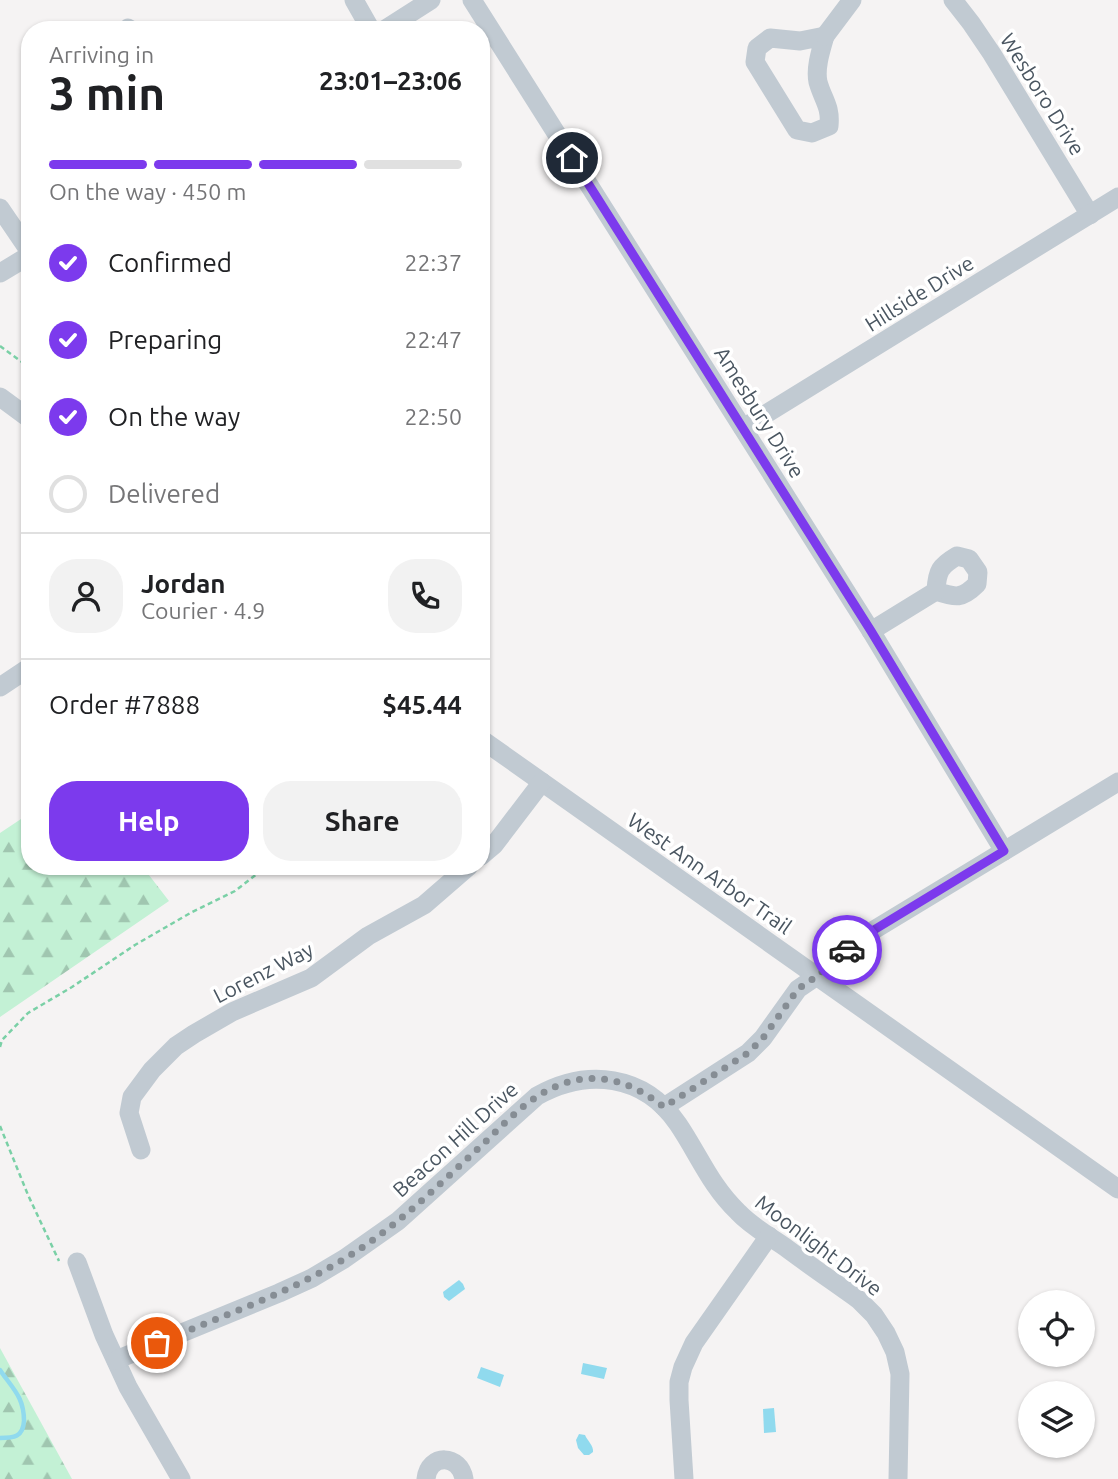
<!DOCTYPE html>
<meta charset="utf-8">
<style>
:root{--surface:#fff;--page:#f2f2f2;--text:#202124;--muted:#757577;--line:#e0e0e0;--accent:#7c3aed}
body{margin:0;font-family:Ubuntu,sans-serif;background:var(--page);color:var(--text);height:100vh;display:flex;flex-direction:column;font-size:26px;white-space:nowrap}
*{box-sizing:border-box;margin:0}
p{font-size:23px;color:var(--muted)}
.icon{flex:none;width:38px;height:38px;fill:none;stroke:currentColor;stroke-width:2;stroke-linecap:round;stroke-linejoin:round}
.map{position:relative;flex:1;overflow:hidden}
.details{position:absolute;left:21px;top:21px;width:469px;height:854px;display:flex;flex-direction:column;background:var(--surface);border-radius:28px;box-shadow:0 2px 5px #0004}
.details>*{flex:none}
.tools{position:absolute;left:1018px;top:1290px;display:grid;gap:14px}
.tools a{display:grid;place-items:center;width:77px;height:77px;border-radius:50%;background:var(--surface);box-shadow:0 2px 5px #0004;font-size:35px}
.pin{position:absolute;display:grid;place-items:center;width:60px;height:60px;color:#fff;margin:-30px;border:4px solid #fff;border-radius:50%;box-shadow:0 2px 7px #0007}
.courier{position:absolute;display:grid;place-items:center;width:70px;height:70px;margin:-35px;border:5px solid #7c3aed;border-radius:50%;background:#fff;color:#222;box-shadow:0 2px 9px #0007}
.summary em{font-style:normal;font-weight:600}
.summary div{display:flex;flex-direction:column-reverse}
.summary{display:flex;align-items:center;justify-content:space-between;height:119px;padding:0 28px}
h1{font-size:46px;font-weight:600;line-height:52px}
.bar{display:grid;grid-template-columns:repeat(4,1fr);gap:10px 7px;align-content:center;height:84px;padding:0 28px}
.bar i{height:9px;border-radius:5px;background:var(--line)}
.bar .on{background:var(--accent)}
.bar p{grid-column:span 4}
.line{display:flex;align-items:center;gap:18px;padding:0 28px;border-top:2px solid var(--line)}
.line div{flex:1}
.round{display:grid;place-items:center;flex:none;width:74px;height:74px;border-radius:28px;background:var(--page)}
ol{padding:0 28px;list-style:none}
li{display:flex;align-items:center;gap:21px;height:77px}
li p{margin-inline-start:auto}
li .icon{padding:7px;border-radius:50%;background:var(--accent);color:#fff;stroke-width:4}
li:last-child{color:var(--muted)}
li i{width:38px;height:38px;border:4px solid var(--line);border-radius:50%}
.button{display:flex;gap:14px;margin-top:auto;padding:14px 28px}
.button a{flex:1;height:80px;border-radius:28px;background:var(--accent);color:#fff;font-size:28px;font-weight:600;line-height:80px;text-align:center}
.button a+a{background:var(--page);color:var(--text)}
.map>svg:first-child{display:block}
</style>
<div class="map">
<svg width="1118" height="1479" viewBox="0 0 1118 1479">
<defs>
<pattern id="forest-firs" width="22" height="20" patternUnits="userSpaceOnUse" patternTransform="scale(1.75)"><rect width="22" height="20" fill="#c3f1d5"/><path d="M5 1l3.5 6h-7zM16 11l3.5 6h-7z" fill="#a0c6b0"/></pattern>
</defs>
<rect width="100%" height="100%" fill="#f5f3f3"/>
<g fill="url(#forest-firs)">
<path d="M30,813V866H142L169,901L0,1017V833Z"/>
<path d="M0,1348L72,1479H0Z"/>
</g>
<g fill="#90daee">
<path d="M459,1280L463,1284L465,1289L449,1301L444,1297L443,1292Z"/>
<path d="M583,1363L607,1368L604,1379L581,1374Z"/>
<path d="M481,1367L504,1375L500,1387L477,1378Z"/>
<path d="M774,1408L776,1432L764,1433L763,1409Z"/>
<path d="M579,1434L585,1435C587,1440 594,1446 593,1452L589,1455H584L578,1448L576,1440Z"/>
</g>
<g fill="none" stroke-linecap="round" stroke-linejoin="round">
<path stroke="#90daee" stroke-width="4.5" d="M0,1370C13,1389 24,1397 24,1421C23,1437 14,1438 0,1438"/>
<g stroke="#7ad0a6" stroke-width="2.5" stroke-dasharray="5 3.5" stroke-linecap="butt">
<path d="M0,346L30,368"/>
<path d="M0,1047L2,1040L28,1013L72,987L135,945L192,912L235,891L267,866"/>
<path d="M0,1126L28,1195L59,1261"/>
</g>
<g stroke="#c1cad2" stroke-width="19">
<path d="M354,0L371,30"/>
<path d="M472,0L871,631L1004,851"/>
<path d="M953,0L971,23L992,54L1090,215"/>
<path d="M128,28L129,30"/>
<path d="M384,30L431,0"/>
<path d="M825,36C821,50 815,68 818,82C823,100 831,106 829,126L812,133L797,130L755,62L757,48L770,38L800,41Z"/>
<path d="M825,36L852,0"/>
<path d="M0,208L30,252"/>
<path d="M0,273L30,255"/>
<path d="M0,397L30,419"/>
<path d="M743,428L1118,197"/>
<path d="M957,556L969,559L978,572L977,584C962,599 956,598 936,591C937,571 940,566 957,556Z"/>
<path d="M871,631L936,591"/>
<path d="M0,687L30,667"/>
<path d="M481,739L1118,1189"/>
<path d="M481,856L494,845L542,782"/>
<path d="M664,1107L748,1053L763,1038L798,989L817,976L859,939L1118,782"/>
<path d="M141,1150L129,1113L132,1097L152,1070L176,1046L194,1034L232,1012L311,978L368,936L424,905L469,866"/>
<path d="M77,1262L104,1335L128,1387L181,1479"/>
<path d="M116,1360L279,1293L312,1278L344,1259L398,1221L537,1096C587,1068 644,1074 678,1124C699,1155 710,1185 738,1212C751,1226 769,1236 785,1247C809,1265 834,1282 859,1300L874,1315L886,1333L895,1352L900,1374L898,1479"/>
<path d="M426,1479C429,1453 460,1454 464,1479"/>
<path d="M684,1479L679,1400V1382L683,1367L694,1343L769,1236"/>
</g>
</g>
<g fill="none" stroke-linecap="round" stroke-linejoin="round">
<path stroke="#868d94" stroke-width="7" stroke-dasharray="0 12.6" d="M157,1343C232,1312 311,1286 377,1237C414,1210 447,1177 481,1146C506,1122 531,1094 565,1083C603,1071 634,1084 664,1107L748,1053L763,1038L798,989L817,976L847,950"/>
<path stroke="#7c3aed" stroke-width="9" d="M572,158L871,631L1004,851L859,939L847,950"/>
</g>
<g text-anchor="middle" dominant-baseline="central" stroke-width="7" stroke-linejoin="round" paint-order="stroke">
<g font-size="21" fill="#4a5661" stroke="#fff">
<text transform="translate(1043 94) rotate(58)">Wesboro Drive</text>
<text transform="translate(919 293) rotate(-32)">Hillside Drive</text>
<text transform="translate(760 412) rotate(58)">Amesbury Drive</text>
<text transform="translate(710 873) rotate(35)">West Ann Arbor Trail</text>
<text transform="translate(263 972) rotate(-27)">Lorenz Way</text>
<text transform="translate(455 1139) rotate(-42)">Beacon Hill Drive</text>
<text transform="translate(819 1245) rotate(37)">Moonlight Drive</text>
</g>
</g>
</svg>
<div class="tools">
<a><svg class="icon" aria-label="locate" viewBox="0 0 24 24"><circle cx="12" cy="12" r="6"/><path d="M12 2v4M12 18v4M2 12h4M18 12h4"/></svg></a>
<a><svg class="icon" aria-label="layers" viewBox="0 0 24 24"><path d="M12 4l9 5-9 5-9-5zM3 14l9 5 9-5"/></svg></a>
</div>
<div class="pin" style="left:157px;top:1343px;background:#ea580c"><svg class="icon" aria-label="bag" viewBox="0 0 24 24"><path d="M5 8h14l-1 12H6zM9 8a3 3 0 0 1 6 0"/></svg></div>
<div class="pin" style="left:572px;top:158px;background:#1f2937"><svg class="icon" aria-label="home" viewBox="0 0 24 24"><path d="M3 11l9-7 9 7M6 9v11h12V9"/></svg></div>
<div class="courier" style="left:847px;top:950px"><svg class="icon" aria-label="car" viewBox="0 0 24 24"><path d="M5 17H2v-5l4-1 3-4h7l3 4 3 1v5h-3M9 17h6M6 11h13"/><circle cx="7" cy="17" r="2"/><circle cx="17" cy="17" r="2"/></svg></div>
<section class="details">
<div class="summary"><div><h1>3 min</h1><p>Arriving in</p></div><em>23:01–23:06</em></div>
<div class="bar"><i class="on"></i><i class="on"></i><i class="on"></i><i></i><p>On the way · 450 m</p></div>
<ol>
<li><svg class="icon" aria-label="check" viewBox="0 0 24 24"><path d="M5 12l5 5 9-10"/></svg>Confirmed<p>22:37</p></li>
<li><svg class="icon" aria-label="check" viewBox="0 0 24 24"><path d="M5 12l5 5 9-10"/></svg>Preparing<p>22:47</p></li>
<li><svg class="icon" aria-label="check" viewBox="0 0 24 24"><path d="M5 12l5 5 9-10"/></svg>On the way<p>22:50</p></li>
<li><i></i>Delivered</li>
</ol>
<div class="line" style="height:126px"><a class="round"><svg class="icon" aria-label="person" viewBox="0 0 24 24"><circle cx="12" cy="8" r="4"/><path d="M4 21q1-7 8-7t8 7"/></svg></a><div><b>Jordan</b><p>Courier · 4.9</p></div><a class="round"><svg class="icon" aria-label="phone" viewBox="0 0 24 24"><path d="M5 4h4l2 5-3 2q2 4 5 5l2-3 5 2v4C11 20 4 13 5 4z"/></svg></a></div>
<div class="line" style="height:91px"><div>Order #7888</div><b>$45.44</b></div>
<div class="button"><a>Help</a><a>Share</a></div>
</section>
</div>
